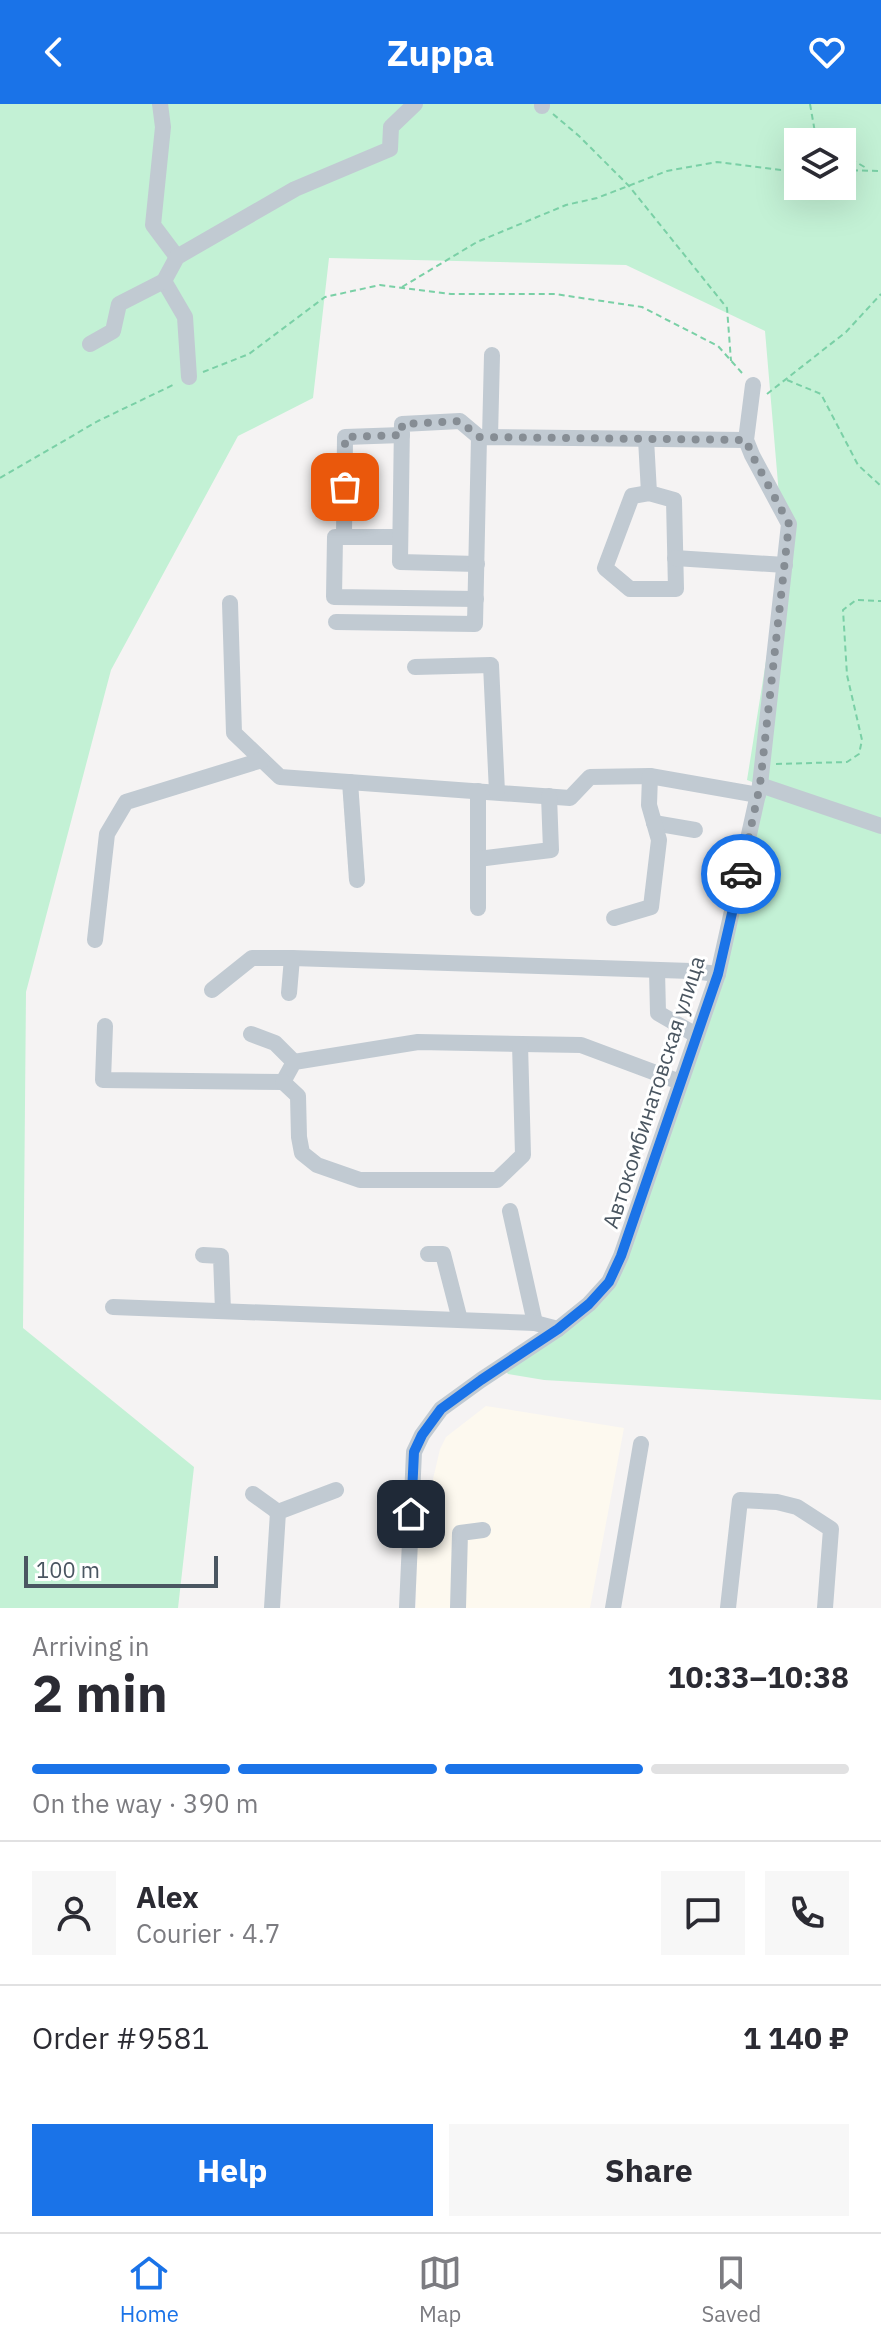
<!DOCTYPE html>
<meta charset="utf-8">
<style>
:root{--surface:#fff;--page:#f7f7f7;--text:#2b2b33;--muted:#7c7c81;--line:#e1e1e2;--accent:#1a73e8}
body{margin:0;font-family:"IBM Plex Sans",sans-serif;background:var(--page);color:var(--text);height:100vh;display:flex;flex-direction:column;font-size:30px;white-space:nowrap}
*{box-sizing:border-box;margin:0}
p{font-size:26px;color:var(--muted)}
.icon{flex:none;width:44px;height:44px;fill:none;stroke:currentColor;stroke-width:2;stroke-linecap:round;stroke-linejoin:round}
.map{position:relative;height:1504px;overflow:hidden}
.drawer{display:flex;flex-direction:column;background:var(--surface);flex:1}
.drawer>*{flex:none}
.tools{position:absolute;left:784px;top:24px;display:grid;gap:16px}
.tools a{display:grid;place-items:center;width:72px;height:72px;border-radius:0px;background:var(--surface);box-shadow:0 8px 32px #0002;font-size:40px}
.scale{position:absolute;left:24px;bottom:20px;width:194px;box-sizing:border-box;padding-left:8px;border:4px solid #4a5661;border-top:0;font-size:22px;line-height:28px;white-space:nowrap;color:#4a5661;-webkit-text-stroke:6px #fff;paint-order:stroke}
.pin{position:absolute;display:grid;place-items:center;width:68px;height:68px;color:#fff;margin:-34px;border-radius:16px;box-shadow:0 4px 12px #0006}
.courier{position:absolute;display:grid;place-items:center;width:80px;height:80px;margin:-40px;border:6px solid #1a73e8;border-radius:50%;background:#fff;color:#222;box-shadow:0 2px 10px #0007}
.head em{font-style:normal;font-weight:800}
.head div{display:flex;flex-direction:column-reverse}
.head{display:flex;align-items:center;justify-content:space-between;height:136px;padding:0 32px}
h1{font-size:52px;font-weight:800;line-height:60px}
.bar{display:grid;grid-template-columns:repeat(4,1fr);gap:12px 8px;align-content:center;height:96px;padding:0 32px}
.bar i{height:10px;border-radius:6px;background:var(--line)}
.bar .on{background:var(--accent)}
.bar p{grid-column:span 4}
.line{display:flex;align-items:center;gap:20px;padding:0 32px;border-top:2px solid var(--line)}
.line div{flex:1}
.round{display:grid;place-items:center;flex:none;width:84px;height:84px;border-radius:0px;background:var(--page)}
.primary-button{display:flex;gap:16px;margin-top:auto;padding:16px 32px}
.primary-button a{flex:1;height:92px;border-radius:0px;background:var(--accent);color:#fff;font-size:32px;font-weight:800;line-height:92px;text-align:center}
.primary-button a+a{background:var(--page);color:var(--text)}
header{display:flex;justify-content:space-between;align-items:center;height:104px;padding:0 32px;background:var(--accent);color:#fff;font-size:36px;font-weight:800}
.tab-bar{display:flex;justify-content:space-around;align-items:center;height:112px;border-top:2px solid var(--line);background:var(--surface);font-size:22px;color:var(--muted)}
.tab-bar a{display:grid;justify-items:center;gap:4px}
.tab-bar .on{color:var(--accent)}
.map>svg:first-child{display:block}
</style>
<header><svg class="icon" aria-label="back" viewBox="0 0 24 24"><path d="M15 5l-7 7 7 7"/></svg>Zuppa<svg class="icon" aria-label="heart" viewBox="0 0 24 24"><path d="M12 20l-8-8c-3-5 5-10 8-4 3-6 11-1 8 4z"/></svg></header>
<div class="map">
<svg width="881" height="1504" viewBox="0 0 881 1504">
<rect width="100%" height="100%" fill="#f5f3f3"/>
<path fill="#fdf9ef" d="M486,1302L624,1324L590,1504H416L417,1399L430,1388L440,1345L446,1333Z"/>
<path fill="#c3f1d5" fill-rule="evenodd" d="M0,0H881V1296L544,1276L508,1270L502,1262L609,1178L718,870L760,681L747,676L773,513L783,438L765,227L626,161L329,154L313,294L238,332L111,566L26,888L23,1224L194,1363L178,1504H0ZM798,38H842V82H798Z"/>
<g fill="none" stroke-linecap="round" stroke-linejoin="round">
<g stroke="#7ad0a6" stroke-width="2" stroke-dasharray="6 4" stroke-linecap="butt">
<path d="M810,0L816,34L823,38"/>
<path d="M553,10L579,32L629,82L727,204L731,257"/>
<path d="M842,50L868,65"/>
<path d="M842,66L881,67"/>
<path d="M402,183L477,138L566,101L597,94L667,67L717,58L781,66H798"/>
<path d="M203,268L249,250L325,193L380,181L451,190H555L642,203L718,242L742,269"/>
<path d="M787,276L821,290L858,361L881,382"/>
<path d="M767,290L846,228L881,190"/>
<path d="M0,374L98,317L175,280"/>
<path d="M776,660L847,658L859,650L862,636L847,571L843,506L856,496L881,497"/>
</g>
<g stroke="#c1cad2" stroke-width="16">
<path d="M160,0L163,23L153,121L177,153"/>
<path d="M542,0V2"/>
<path d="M164,177L185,213L189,273"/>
<path d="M90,240L113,227L119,200L164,177L177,153L295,85L390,45L391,23L415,0"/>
<path d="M490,333L492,251"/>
<path d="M646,335L649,389"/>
<path d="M649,389L674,396L676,485H630L605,464L632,392Z"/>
<path d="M344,433L345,333L402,331"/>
<path d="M400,433H335L334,493L476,495"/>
<path d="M675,454L785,461"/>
<path d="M477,460L400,458L402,320L460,317L479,333"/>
<path d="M230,499L234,629L280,673L570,694L590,673L650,672L758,691"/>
<path d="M336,518L475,520L479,333L746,336"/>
<path d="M415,563L491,561L497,688"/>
<path d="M350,678L357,776"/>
<path d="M760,681L881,722"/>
<path d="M478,687V804"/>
<path d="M654,719L695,726"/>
<path d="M478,755L551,746L549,692"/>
<path d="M614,814L651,803L659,736L649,701L650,672"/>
<path d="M95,836L107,730L126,698L262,656"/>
<path d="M292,854L691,867L718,870"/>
<path d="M657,866L658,909L696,931"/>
<path d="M212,886L252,854H292L289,889"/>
<path d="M105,922L103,976L283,978L294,958L418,938L581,941L680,978"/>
<path d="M251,930L275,939L294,958"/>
<path d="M283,978L298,992L299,1033L302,1049L317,1061L360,1076H497L523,1051L520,940"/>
<path d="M510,1107L535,1219"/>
<path d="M428,1150H443L460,1216"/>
<path d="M203,1151L221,1152L223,1207"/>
<path d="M113,1203L535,1219L558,1225"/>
<path d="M253,1390L278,1408"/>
<path d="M272,1504L278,1408L336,1386"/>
<path d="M407,1504L414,1348L422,1331L441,1305L481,1276L558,1225L589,1200L609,1178L621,1152L718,870L760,681L789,420L752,351L746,336L753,281"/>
<path d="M458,1504L460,1429L483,1426"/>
<path d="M613,1504L641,1340"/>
<path d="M728,1504L740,1396L777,1398L797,1403L831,1425L825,1504"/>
</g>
</g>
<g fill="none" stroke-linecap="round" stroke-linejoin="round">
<path stroke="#868d94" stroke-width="8" stroke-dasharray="0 14.4" d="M345,383V333L402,331V320L460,317L479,333L746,336L752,351L789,420L760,681L741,770"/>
<path stroke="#1a73e8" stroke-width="10" d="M411,1410L414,1348L422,1331L441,1305L481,1276L558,1225L589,1200L609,1178L621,1152L718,870L741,770"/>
</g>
<g text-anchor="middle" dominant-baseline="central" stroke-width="6" stroke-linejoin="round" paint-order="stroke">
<g font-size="22" fill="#4a5661" stroke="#fff">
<text transform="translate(653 988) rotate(-72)">Автокомбинатовская улица</text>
</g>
</g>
</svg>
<div class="tools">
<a><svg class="icon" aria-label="layers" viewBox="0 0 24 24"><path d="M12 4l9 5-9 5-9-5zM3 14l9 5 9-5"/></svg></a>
</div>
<div class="scale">100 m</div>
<div class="pin" style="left:345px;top:383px;background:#ea580c"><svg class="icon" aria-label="bag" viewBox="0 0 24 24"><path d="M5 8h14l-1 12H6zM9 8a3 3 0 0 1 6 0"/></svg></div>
<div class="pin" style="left:411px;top:1410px;background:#1f2937"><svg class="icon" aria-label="home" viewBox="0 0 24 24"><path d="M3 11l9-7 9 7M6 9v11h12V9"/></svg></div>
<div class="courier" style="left:741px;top:770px"><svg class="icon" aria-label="car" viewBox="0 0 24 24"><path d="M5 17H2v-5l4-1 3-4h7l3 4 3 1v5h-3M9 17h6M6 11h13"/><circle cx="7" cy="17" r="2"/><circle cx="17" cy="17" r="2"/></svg></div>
</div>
<section class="drawer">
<div class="head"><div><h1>2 min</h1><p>Arriving in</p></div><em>10:33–10:38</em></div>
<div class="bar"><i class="on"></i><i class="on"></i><i class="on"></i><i></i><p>On the way · 390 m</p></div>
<div class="line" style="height:144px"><a class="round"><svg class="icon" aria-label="person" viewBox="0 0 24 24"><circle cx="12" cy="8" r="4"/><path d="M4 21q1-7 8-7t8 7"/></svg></a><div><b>Alex</b><p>Courier · 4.7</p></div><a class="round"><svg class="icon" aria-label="chat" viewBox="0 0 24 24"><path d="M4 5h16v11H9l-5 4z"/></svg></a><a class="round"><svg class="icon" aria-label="phone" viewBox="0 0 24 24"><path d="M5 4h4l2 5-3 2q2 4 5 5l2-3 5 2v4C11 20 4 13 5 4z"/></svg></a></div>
<div class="line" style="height:104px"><div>Order #9581</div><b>1 140 ₽</b></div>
<div class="primary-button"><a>Help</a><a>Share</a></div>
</section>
<nav class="tab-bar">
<a class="on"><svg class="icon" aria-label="home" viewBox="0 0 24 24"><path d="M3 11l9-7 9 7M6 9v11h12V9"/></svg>Home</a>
<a><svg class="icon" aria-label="map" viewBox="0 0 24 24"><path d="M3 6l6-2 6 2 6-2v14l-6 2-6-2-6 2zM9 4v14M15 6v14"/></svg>Map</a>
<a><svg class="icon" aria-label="saved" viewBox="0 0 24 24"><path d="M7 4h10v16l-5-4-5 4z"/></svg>Saved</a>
</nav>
